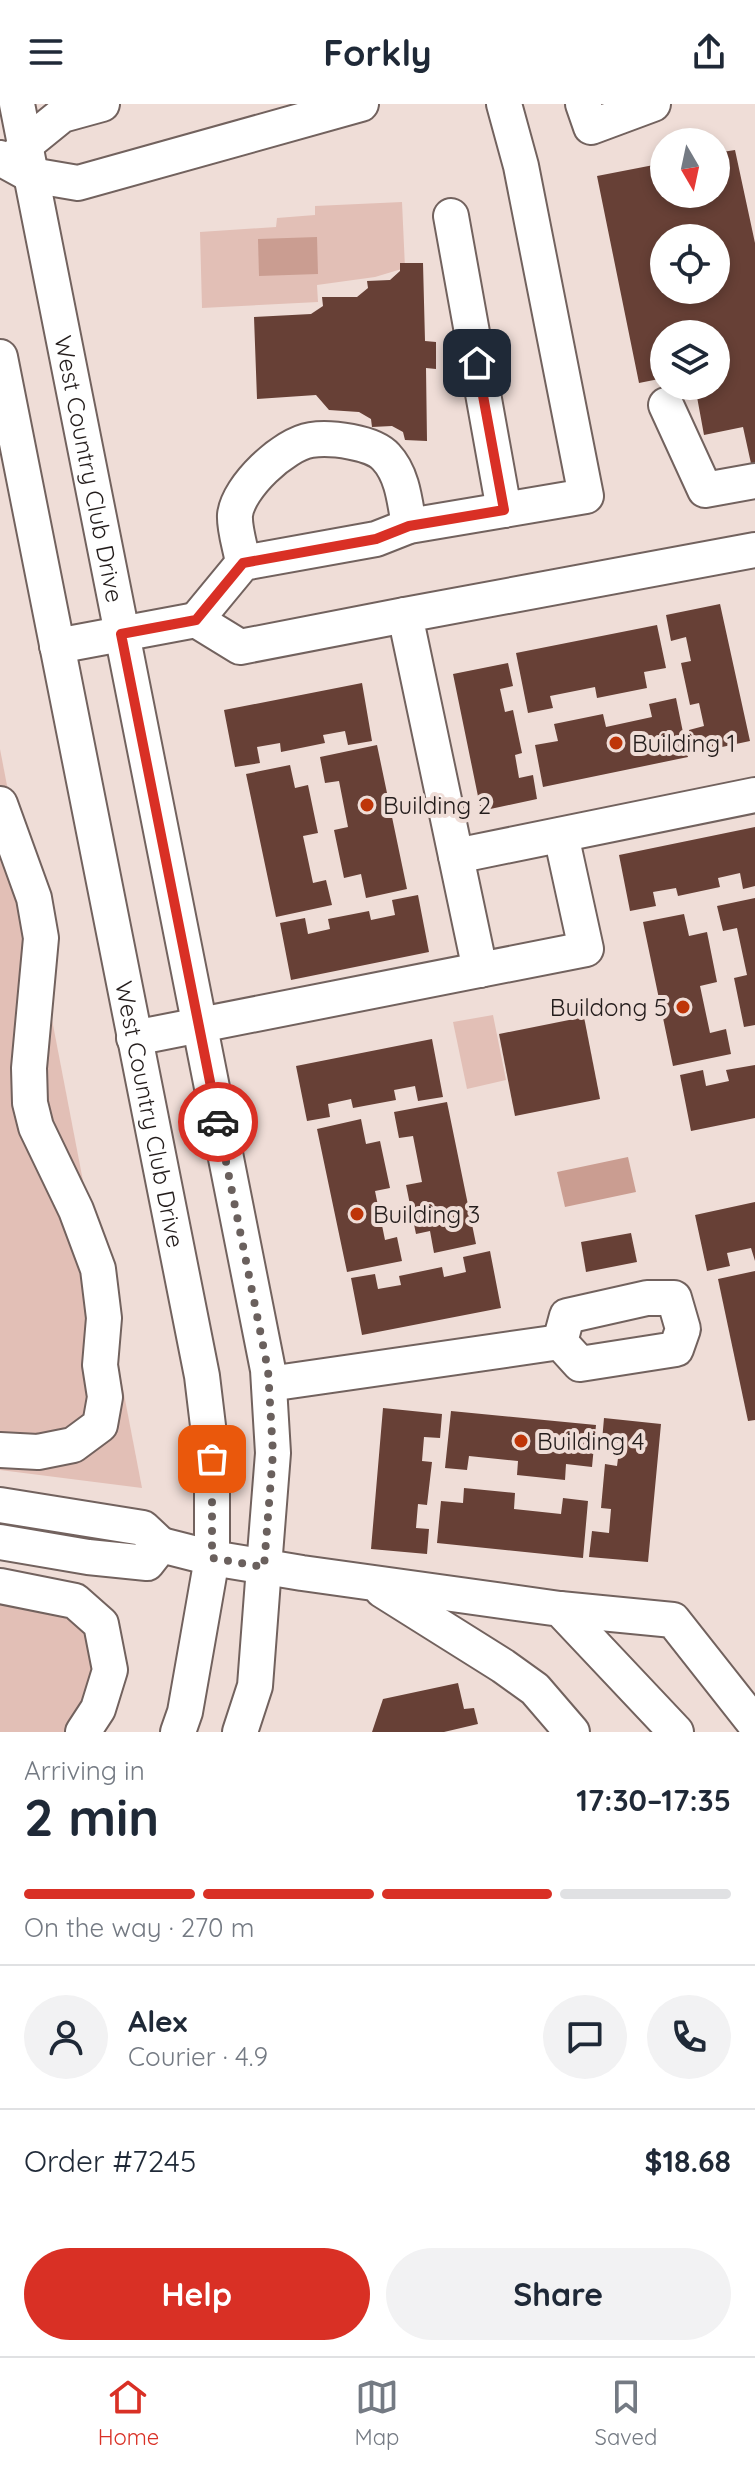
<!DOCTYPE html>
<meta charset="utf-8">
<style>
:root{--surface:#fff;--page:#f2f2f3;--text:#1f2937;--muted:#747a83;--line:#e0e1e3;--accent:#d93025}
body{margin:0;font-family:Quicksand,sans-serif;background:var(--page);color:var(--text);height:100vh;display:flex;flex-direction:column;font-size:30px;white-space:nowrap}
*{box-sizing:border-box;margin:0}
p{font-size:26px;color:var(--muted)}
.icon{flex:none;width:44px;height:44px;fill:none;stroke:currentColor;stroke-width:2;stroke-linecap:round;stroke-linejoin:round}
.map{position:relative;height:1628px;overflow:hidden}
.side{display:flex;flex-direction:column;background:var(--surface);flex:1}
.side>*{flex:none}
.needle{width:52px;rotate:171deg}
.buttons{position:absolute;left:650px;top:24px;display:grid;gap:16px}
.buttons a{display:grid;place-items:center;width:80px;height:80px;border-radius:50%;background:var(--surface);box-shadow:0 4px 12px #0003;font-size:40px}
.pin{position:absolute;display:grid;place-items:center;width:68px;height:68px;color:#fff;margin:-34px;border-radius:16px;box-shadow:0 4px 12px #0006}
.courier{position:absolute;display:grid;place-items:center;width:80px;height:80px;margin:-40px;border:6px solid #d93025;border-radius:50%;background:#fff;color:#222;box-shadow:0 2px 10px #0007}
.summary em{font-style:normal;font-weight:700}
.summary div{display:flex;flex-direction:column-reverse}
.summary{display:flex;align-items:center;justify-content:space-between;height:136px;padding:0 24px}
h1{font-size:52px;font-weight:700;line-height:60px}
.bar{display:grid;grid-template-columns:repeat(4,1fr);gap:12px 8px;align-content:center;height:96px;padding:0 24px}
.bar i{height:10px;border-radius:6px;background:var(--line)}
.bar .selected{background:var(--accent)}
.bar p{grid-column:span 4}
.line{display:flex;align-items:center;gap:20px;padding:0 24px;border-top:2px solid var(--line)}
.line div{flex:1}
.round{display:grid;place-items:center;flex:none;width:84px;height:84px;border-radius:42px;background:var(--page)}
.button{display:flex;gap:16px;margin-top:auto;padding:16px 24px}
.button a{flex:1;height:92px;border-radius:48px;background:var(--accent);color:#fff;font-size:32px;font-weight:700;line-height:92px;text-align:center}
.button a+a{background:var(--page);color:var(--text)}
header{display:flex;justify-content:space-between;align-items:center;height:104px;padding:0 24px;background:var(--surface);font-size:36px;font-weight:700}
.menu{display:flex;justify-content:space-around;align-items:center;height:112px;border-top:2px solid var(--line);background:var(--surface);font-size:22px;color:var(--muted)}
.menu a{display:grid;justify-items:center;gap:4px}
.menu .selected{color:var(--accent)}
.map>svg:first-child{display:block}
</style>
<header><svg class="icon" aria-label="menu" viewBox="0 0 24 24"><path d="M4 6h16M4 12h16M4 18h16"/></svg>Forkly<svg class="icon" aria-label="share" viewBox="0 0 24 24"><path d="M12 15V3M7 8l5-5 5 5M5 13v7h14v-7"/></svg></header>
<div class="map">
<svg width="755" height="1628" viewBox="0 0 755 1628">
<rect width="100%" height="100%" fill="#efddd7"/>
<g fill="#e2bfb6">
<path d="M402,98L405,164L375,173L317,181L318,198L202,204L200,128L276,123L277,114L315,111V102Z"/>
<path d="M0,645L142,1384L0,1366Z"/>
<path d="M493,911L506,976L467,985L453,918Z"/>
<path d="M0,1489L20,1492L114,1536L103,1628H0Z"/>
</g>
<g fill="#ca9d91">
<path d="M317,133L318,170L259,172L258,135Z"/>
<path d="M628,1053L636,1088L565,1103L557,1068Z"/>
</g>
<g fill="#674036" fill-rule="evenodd">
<path d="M735,46L755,139V363L752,364L743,323L704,331L695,282H716V230H664V274L639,279L597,72L664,59V90H716V49ZM664,134H716V186H664Z"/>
<path d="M400,159H423L425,237L436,238V265L426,264L427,337L405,336L403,328L392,322L372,323L371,315L359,308L329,306L316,291L257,295L254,213L311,210L323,202L322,193H357L368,184L367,177L390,176L400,167Z"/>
<path d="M720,500L750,637L694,649L689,626L704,622L699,599L690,601L681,559L691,557L686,533L671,537L666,511Z"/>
<path d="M657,521L666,564L644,568L647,584L597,594L595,583L550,592L553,604L528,609L516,549Z"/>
<path d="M508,559L513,582L500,585L505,608L513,606L522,649L515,651L519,674L533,671L537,695L481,707L453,570Z"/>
<path d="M362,579L372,637L348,641L345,627L323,631L325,639L281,648L280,639L257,643L260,659L235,663L224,606Z"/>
<path d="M676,594L688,653L543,683L535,641L558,637L554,620L603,610L606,623L652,613L649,600Z"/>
<path d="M377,641L407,785L366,794L361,770L344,774L334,726L348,723L339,677L325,679L320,653Z"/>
<path d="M290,661L295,684L308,681L318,729L303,732L313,779L326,776L332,801L276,813L246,670Z"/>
<path d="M755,723V782L743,785L740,769L718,774L720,783L678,792L676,784L653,788L656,802L630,807L619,751Z"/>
<path d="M418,791L429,848L291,876L280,819L305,814L308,830L330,825L328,815L369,807L371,816L395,811L392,796Z"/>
<path d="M755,794V921L744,923L734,874L747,871L737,824L723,827L717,802Z"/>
<path d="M684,810L689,832L707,828L717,878L700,882L710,929L726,925L731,950L673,962L643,818Z"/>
<path d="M584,913L600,995L515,1012L499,930Z"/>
<path d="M432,935L443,993L418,997L415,982L394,986L396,996L353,1004L351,995L328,1000L330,1013L307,1017L296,962Z"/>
<path d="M755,961V1014L691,1027L680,971L703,966L706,982L729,977L726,966Z"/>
<path d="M447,998L476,1140L434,1149L430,1127L416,1130L406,1081L422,1078L413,1032L399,1034L394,1008Z"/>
<path d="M361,1015L366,1040L380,1037L390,1084L375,1087L385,1136L397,1133L402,1157L347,1168L317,1025Z"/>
<path d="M755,1098V1157L751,1144L727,1149L730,1162L707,1167L695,1111Z"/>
<path d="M631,1129L637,1158L586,1168L581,1138Z"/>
<path d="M490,1147L501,1204L362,1231L351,1174L375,1170L378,1185L401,1181L399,1172L442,1163L444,1173L466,1168L463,1153Z"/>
<path d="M755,1167V1316L748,1317L718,1175Z"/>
<path d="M383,1304L442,1310L440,1334L424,1333L422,1357L432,1358L427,1401L418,1400L416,1424L429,1425L427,1450L371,1445Z"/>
<path d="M451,1307L596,1321L592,1363L566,1360L565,1376L517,1371L518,1357L469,1352L467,1366L445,1364Z"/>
<path d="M604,1314L661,1320L648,1458L589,1453L592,1427L609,1429L611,1405L601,1404L605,1360L617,1362L620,1339L602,1337Z"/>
<path d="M464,1384L515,1389L514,1405L561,1410L563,1394L588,1397L583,1454L437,1439L441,1397L463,1399Z"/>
<path d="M458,1579L464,1605L474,1604L478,1620L444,1628H372L383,1595Z"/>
</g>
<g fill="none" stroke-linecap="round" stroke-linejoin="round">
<defs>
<g id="minor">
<path id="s1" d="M17,0L268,1266L273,1349L264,1463L255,1582L240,1628"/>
<path d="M583,0L591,23L653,0"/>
<path d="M0,54L31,71L78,79L361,0"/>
<path d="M14,56L25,41L62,11L102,0"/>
<path d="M451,112L504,406L586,392L521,62L504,0"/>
<path id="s2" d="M0,253L202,1272L212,1355V1454L185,1608L178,1628"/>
<path d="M666,301L705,386L755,377"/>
<path d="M243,459C241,445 234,425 235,411C238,383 284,340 311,336C330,333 373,338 386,353C403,371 405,399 409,422"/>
<path d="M196,516L243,459L376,435L409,422L504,406"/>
<path d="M57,542L196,516L240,543L405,511"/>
<path d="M0,700L34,794L41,834L29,964L30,999L36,1023L76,1106L98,1165L104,1214L100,1261L105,1293L100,1321L73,1341L38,1348L0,1346"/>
<path d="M456,752L755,691"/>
<path d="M480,866L405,511L755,446"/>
<path d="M134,934L586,845L561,731"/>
<path d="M647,1194H674L683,1225L676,1245L580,1260L560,1238L567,1212Z"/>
<path d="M269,1280L560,1238"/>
<path d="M0,1401L143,1424L161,1441L147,1459L88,1453L0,1438"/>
<path d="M161,1441L212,1454L302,1469L560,1505L676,1628"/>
<path d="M0,1482L75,1497L101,1520L110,1566L98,1605L83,1628"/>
<path d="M382,1486L503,1562L535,1585L572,1628"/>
<path d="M560,1505L673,1516L755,1620"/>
</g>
</defs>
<use href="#minor" stroke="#72625e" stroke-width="38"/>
<use href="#minor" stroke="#fff" stroke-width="34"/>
</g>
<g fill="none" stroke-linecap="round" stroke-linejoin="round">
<path stroke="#6a605d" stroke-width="8" stroke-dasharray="0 14.4" d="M212,1355V1454L264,1463L273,1349L268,1266L218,1018"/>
<path stroke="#d93025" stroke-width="10" d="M218,1018L121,530L196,516L243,459L376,435L409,422L504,406L477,259"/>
</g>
<g fill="#be3508" stroke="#efddd7" stroke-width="3">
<circle cx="616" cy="639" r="8"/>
<circle cx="367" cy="701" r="8"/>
<circle cx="683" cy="903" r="8"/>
<circle cx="357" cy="1110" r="8"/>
<circle cx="521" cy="1337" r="8"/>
</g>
<g text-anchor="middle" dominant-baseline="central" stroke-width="8" stroke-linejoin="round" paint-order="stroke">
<g font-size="24" fill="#231c1b" stroke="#efddd7">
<text stroke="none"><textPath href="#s1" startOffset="372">West Country Club Drive</textPath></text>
<text stroke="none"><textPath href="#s2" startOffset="772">West Country Club Drive</textPath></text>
</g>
<g font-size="24" fill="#231c1b" stroke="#efddd7" text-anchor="start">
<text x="632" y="639">Building 1</text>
<text x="383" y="701">Building 2</text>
<text x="667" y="903" text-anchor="end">Buildong 5</text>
<text x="373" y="1110">Building 3</text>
<text x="537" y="1337">Building 4</text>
</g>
</g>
</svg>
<div class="buttons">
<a><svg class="needle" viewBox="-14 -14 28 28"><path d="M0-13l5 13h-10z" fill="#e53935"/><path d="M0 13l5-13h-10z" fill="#747a83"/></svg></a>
<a><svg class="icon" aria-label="locate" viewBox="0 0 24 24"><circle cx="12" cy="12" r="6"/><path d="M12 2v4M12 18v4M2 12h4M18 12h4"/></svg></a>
<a><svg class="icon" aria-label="layers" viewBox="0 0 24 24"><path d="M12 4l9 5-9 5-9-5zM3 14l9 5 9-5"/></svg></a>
</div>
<div class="pin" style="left:212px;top:1355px;background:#ea580c"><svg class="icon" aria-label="bag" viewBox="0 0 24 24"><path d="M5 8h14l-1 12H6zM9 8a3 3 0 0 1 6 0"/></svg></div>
<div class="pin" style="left:477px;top:259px;background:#1f2937"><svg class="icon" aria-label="home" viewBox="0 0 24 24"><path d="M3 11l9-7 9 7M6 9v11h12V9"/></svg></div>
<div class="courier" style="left:218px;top:1018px"><svg class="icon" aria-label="car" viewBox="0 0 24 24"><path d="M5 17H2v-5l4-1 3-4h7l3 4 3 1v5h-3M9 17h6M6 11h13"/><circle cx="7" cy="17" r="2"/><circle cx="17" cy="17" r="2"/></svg></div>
</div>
<section class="side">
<div class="summary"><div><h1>2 min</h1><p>Arriving in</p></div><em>17:30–17:35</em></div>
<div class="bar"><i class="selected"></i><i class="selected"></i><i class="selected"></i><i></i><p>On the way · 270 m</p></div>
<div class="line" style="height:144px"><a class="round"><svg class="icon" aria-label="person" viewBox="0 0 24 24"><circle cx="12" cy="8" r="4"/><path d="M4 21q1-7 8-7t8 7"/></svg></a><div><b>Alex</b><p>Courier · 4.9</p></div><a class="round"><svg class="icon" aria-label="chat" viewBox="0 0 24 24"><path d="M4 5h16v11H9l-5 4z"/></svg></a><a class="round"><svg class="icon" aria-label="phone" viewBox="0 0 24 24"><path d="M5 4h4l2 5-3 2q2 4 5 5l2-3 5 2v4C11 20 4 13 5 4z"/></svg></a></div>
<div class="line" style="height:104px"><div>Order #7245</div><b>$18.68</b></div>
<div class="button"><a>Help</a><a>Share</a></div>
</section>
<nav class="menu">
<a class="selected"><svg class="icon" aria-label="home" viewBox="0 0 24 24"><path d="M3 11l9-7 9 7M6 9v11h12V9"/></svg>Home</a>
<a><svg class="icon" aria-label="map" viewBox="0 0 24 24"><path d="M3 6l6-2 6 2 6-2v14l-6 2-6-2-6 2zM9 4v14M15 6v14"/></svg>Map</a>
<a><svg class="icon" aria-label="saved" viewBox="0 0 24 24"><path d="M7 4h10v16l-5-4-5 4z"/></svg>Saved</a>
</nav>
